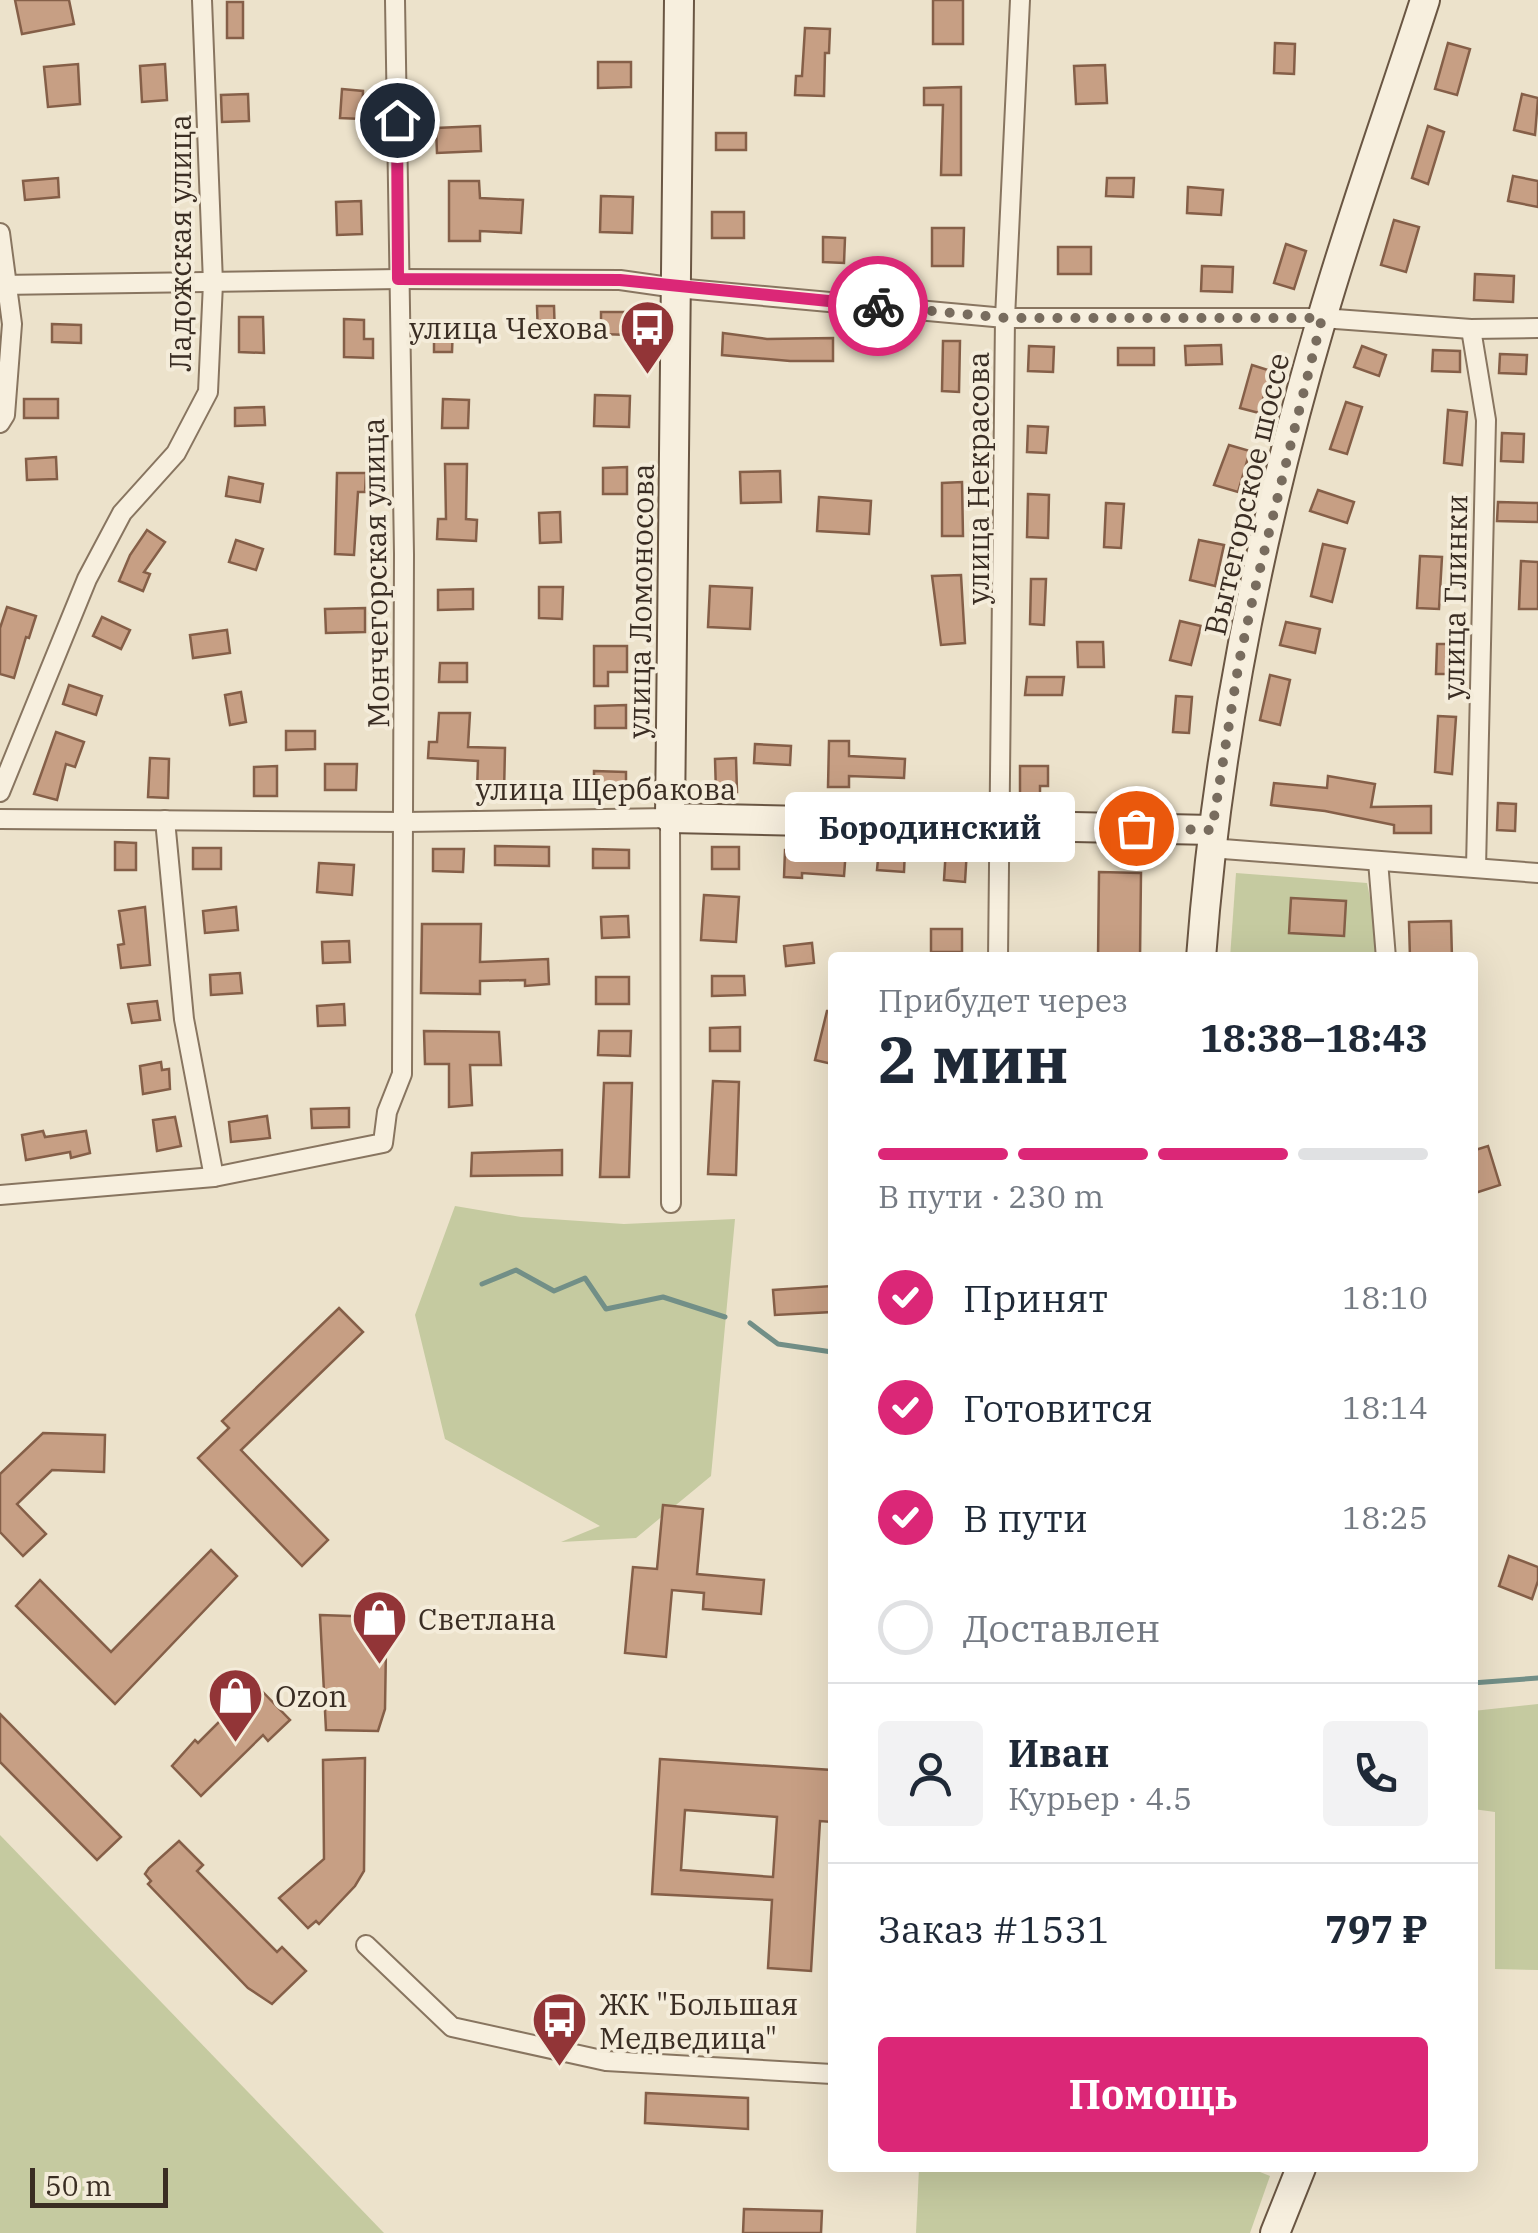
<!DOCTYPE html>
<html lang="ru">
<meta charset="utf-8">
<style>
:root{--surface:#fff;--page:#f2f2f3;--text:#1f2937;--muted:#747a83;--line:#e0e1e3;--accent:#db2777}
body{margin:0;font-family:"IBM Plex Serif",serif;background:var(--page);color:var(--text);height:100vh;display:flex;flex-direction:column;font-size:38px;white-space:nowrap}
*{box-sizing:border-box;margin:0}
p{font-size:32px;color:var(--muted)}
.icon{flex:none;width:55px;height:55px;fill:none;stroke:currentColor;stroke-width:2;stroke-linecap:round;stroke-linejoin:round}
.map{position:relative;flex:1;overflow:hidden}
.side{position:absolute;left:828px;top:952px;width:650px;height:1220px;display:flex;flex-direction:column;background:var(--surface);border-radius:10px;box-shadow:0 10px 40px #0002}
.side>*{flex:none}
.scale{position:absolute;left:30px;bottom:25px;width:138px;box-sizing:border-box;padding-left:10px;border:5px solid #3a2d23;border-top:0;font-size:28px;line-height:35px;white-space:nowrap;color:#3a2d23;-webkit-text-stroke:8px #f4ecda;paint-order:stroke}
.pin{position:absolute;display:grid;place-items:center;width:85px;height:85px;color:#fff;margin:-42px;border:5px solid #fff;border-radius:50%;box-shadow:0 2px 10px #0007}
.courier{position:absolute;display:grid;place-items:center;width:100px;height:100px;margin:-50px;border:8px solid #db2777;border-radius:50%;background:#fff;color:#222;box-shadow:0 2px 12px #0007}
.bubble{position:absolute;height:70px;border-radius:10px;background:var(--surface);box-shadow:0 10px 40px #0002;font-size:32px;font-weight:700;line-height:70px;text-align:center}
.headline em{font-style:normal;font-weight:700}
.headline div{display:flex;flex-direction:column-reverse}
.headline{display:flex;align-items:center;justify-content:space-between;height:170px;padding:0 50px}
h1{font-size:65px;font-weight:700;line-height:75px}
.bar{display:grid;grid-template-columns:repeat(4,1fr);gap:15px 10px;align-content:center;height:120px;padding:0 50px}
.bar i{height:12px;border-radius:8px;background:var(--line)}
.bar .selected{background:var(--accent)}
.bar p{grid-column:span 4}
.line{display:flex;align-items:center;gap:25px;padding:0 50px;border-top:2px solid var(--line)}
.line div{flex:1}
.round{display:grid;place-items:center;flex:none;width:105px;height:105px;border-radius:10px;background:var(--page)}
ol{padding:0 50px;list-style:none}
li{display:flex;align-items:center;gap:30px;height:110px}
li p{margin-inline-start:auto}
li .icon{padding:10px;border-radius:50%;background:var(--accent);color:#fff;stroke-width:4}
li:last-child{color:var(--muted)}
li i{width:55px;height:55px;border:5px solid var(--line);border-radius:50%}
.action{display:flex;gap:20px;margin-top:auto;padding:20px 50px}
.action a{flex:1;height:115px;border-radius:10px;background:var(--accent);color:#fff;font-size:40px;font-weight:700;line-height:115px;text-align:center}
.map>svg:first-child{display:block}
</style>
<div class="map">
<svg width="1538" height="2233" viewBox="0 0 1538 2233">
<rect width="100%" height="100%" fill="#ece2cb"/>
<g fill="#c5caa0">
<path d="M1236,873L1367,883L1382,957L1230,958Z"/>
<path d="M455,1206L521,1217L624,1224L735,1219L711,1476L636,1538L561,1542L600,1526L445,1439L415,1315Z"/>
<path d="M1538,1704V1970L1495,1969V1812L1473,1809V1711Z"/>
<path d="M0,1835L384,2233H0Z"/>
<path d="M919,2168H1250L1270,2176L1250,2233H916Z"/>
</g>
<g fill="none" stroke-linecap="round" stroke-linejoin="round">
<g stroke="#728f87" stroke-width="5">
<path d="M482,1284L516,1270L554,1291L585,1278L606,1309L663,1297L725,1317"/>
<path d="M750,1323L778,1344L832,1352"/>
<path d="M1472,1683L1538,1678"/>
</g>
</g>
<g fill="#c79f84" stroke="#855f48" stroke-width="2.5" fill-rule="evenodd">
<path d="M15,0H69L74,24L22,34Z"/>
<rect x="933" y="0" width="30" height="44"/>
<rect x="227" y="2" width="16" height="36"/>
<path d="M805,28L830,29L829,53H825L824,96L795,95L796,76H802Z"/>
<path d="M1275,43L1295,44L1294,74L1274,73Z"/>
<path d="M1448,43L1470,49L1457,95L1435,89Z"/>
<path d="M598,62H631V87L598,88Z"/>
<path d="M78,64L80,104L48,107L44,67Z"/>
<path d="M165,64L167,100L142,102L140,66Z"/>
<path d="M1105,65L1107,103L1076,104L1074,66Z"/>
<path d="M961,87V175H941L943,105H924V88Z"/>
<path d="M342,89L363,91L362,119L340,118Z"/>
<path d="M248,94L249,121L222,122L221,95Z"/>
<path d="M1522,94L1538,98L1535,135L1514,130Z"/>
<path d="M480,126L481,151L437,153L436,128Z"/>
<path d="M1428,126L1444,132L1428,184L1412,178Z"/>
<rect x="716" y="133" width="30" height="17"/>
<path d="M1513,176L1538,181V207L1508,201Z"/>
<path d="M58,178L59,197L25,200L23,181Z"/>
<path d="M1107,178H1134L1133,197L1106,196Z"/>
<path d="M449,181H479L480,198L523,200L521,233L480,231V241H449Z"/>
<path d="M1188,187L1223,190L1221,215L1187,213Z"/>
<path d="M601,196L633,197L632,233L600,232Z"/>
<path d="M361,201L362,234L337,235L336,202Z"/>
<rect x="712" y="212" width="32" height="26"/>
<path d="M1394,220L1419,227L1406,272L1381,265Z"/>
<path d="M932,228H964L963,266H932Z"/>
<path d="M823,237L845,238L844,263L823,262Z"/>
<path d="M1286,244L1306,251L1294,289L1274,283Z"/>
<rect x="1058" y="247" width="33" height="27"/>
<path d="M1202,266L1233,267L1232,292L1201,291Z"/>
<path d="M1475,274L1514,276L1513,302L1474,300Z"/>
<path d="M537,306H554L555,337H538Z"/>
<path d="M601,312H630V335L601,334Z"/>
<path d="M239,317H263L264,353L239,352Z"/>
<path d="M344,319L364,320V339H373V358L344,357Z"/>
<path d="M52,324L81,325V343L52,342Z"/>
<path d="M434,325H453L452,352H434Z"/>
<path d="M723,333L767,339L833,338V361H790L722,355Z"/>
<path d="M943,341H960L959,392L942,391Z"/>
<path d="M1221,345L1222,364L1186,365L1185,346Z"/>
<path d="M1029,346L1054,347L1053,372L1028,371Z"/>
<path d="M1362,346L1386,355L1379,376L1354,367Z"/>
<rect x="1118" y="348" width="36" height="17"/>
<path d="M1433,350L1460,351V372L1432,371Z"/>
<path d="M1500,354L1527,355L1526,374L1499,373Z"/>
<path d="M1252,365L1271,371L1259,413L1240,408Z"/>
<path d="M595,395L630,396L629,427L594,426Z"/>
<rect x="24" y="399" width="34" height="19"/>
<path d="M443,399L469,400L468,428H442Z"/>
<path d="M1346,402L1362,407L1347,454L1330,449Z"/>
<path d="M264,407L265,425L235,426V408Z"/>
<path d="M1448,410L1467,412L1462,465L1444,463Z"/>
<path d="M1028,426L1048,427L1046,453L1027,452Z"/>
<path d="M1502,433L1524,434L1523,462L1501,461Z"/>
<path d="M1229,445L1250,451L1238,492L1214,485Z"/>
<path d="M56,457L57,479L27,480L26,459Z"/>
<path d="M445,464H467L466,519L477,520L476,541L437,539L438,519H446Z"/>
<path d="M627,467V494H603V468Z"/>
<path d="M780,471L781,502L741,503L740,472Z"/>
<path d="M337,473H366L365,492H358L354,555L335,554Z"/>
<path d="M229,477L263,484L260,502L226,496Z"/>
<path d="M962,482L963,536H942V483Z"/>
<path d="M1318,490L1354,502L1347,523L1310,511Z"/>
<path d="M1028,494L1049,495L1048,538L1027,537Z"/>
<path d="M819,497L871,501L869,534L817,531Z"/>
<path d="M1498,502L1538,503V522L1497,521Z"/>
<path d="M1106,503L1124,504L1121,548L1104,547Z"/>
<path d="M560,512L561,542L540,543L539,513Z"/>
<path d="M147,530L165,542L144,572L150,574L143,591L119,581L130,555Z"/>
<path d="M236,540L263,549L256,570L229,562Z"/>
<path d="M1199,540L1224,545L1215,586L1190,580Z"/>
<path d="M1323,544L1345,549L1332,602L1311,596Z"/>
<path d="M1420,556L1442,557L1439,609L1417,608Z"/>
<path d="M1521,561L1538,562V609H1519Z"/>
<path d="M961,575L965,643L941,645L932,576Z"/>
<path d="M1031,579H1046L1044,625L1030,624Z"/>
<path d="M710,586L752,588L750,629L708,627Z"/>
<path d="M539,587H563L562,619L539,618Z"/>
<path d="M473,589V609L438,610V590Z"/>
<path d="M7,607L36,616L29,638L26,637L14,678L0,674V628Z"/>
<path d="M365,608V632L326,633L325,609Z"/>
<path d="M102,617L130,630L121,649L93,636Z"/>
<path d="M1180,621L1201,626L1191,665L1170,660Z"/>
<path d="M1286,622L1320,629L1315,653L1280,645Z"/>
<path d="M227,630L230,653L193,658L190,635Z"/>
<path d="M1077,642H1103L1104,667H1078Z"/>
<path d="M1437,644H1460L1459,674H1436Z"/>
<path d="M594,646H627V672H608V686H594Z"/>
<path d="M440,663H467V682H439Z"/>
<path d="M1270,675L1290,680L1280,725L1260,720Z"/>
<path d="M1027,677H1064L1062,695H1025Z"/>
<path d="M69,685L102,696L96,715L63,704Z"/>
<path d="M241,692L246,722L230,725L225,695Z"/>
<path d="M1176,696L1192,697L1189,733L1173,732Z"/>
<path d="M626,705V728H595V706Z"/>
<path d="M439,713H470L468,747L505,748L504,793L477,792L478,761L428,758L429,742H437Z"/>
<path d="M1438,716L1456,717L1452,774L1435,772Z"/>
<path d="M286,731H315V749L286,750Z"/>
<path d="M56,732L84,742L75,767L66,764L57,800L34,794Z"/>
<path d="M829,741H849V756L905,759L904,778L849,776V787H828Z"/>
<path d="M755,744L791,746L790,765L754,763Z"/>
<path d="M150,758L169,759L168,798L148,797Z"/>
<path d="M736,758L737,792H716L715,759Z"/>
<path d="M325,764H357L356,790H325Z"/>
<path d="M277,766V796H254V767Z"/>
<path d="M1020,766H1048V786H1040V796H1020Z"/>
<path d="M594,771L626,772V791H594Z"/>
<path d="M1328,776L1375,784L1371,807L1431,806V833H1394V825L1325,811L1271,805L1274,783L1327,788Z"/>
<path d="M1498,803L1516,804L1515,831L1497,830Z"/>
<path d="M115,842L136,843V870H115Z"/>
<path d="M495,846L549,847V866L495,865Z"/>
<rect x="712" y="847" width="27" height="22"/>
<rect x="193" y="848" width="28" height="21"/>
<path d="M827,848L846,849L844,876L802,873V878L784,877L785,850L827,852Z"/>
<path d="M879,848L905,850L904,872L877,870Z"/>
<path d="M946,848L967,849L965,882L944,880Z"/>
<path d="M433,849H464L463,872L433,871Z"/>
<path d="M593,849L629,850V868H593Z"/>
<path d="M319,863L354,865L352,895L317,892Z"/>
<path d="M1099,872L1141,873L1140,958H1098Z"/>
<path d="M704,895L739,897L736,942L701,940Z"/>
<path d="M1291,898L1346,901L1344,936L1289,933Z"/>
<path d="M145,907L150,965L121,968L118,945L124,944L119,911Z"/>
<path d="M236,907L238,930L205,933L203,911Z"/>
<path d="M628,916L629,937L602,938L601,917Z"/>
<path d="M1451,921L1452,958H1410L1409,922Z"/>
<path d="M422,924H481L480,962L548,959L549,984L525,986V980L480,981V994L421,993Z"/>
<rect x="931" y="929" width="31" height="23"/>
<path d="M349,941L350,962L323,963L322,942Z"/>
<path d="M812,943L814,963L786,966L784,946Z"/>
<path d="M240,973L242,993L211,995L210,975Z"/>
<path d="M712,976H744L745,995L712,996Z"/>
<rect x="596" y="977" width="33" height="27"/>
<path d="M157,1001L160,1020L132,1023L128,1004Z"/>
<path d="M344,1004L345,1025L318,1026L317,1006Z"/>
<path d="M827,1011H832V1064L815,1060Z"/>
<path d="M740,1027V1051H710V1028Z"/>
<path d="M424,1031L499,1032L501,1065H470L472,1105L449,1107V1064H425Z"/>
<path d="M599,1031H631L630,1056L598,1055Z"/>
<path d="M161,1062L162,1070L169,1069L170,1089L143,1094L140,1066Z"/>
<path d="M713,1081L739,1082L736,1175L708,1174Z"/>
<path d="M604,1083H632L629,1177H600Z"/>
<path d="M349,1108V1127L312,1128L311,1109Z"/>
<path d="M267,1116L270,1138L231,1142L229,1122Z"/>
<path d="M175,1117L181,1146L157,1151L153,1120Z"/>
<path d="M43,1131L45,1137L86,1131L90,1153L71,1158L70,1152L26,1160L22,1135Z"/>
<path d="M1488,1146L1500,1185L1472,1194V1151Z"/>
<path d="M562,1150V1175L471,1176L472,1153Z"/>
<path d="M832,1286V1312L775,1315L773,1290Z"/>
<path d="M339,1308L363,1332L241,1450L328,1540L302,1566L198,1458L229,1428L222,1421Z"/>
<path d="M43,1433L105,1435L104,1472L52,1470L17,1504L46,1534L23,1556L0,1532V1474Z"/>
<path d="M663,1505L703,1509L697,1574L764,1580L761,1614L703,1609L704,1593L672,1590L666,1657L625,1653L633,1567L657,1569Z"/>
<path d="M211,1550L237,1576L115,1704L16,1606L40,1580L111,1652Z"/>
<path d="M1509,1556L1538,1567V1581L1532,1599L1499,1586Z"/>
<path d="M320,1615L380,1617L386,1646L385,1709L378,1731L326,1730Z"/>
<path d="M258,1687L290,1720L268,1741L263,1735L201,1796L172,1766L195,1740L198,1743L225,1716L223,1713L233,1703Z"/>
<path d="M0,1714L121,1837L97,1860L0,1762Z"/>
<path d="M365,1758L364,1871L355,1886L319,1924L316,1921L308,1928L279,1898L324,1859L323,1760Z"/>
<path d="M660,1759L832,1770V1822L820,1821L811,1971L768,1968L772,1900L652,1894ZM685,1810L777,1817L773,1877L681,1870Z"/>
<path d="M179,1841L203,1865L197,1871L277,1952L282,1947L306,1971L272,2004L248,1988L148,1884L151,1881L145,1874L149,1868Z"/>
<path d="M646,2093L748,2098V2129L645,2123Z"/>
<path d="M744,2209L822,2211L821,2233H743Z"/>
</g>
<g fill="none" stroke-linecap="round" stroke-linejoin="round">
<defs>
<g id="street">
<path d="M0,233L12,324L5,415L0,423"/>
<path d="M0,285L399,279L620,280L676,288L1005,318H1322L1471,329L1538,328"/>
<path d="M1471,329L1486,420L1476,868"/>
<path d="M0,792L87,579L122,513L176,453L208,392L213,283L202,0"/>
<path d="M0,819L405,822L670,818L671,1203"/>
<path d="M165,820L184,1019L214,1177"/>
<path d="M1210,848L1538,873"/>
<path d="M1378,861L1386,958"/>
<path d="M998,958L1005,318L1020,0"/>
<path d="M0,1195L214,1177L383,1143L387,1112L402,1074L404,554L395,0"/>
<path d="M366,1945L452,2027L606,2061L832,2074"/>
</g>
<g id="secondary">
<path d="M679,0L670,818L1212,830"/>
<path d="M1201,958C1217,741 1261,526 1322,318C1353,211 1391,106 1425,0"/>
<path d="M1275,2233L1301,2168"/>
</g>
</defs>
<use href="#street" stroke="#887560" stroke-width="22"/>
<use href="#secondary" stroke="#6a5643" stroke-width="32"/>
<use href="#street" stroke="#f7efde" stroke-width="18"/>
<use href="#secondary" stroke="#f7efde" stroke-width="28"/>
</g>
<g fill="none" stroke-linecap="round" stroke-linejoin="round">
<path stroke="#786c5e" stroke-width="10" stroke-dasharray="0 18" d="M878,306L1006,318H1322L1254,593L1239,662L1212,830L1136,828"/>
<path stroke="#db2777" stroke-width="12" d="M397,120L398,279L620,280L878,306"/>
</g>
<defs>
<symbol id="bus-pin" viewBox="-11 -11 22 30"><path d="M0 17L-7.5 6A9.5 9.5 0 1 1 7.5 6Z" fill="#923537" stroke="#f4ecda"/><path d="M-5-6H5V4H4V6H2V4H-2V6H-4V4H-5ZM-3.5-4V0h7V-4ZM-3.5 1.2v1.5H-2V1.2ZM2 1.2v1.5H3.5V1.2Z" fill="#fff"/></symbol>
<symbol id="shop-pin" viewBox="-11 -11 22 30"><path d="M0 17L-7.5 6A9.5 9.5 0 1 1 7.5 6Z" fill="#923537" stroke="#f4ecda"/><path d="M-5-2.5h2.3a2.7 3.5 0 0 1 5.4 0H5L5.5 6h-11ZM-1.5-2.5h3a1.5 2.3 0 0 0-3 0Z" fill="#fff"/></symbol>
</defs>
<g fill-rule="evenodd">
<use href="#bus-pin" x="616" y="296" width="63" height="86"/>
<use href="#shop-pin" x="348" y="1586" width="63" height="86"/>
<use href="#shop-pin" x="204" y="1664" width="63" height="86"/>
<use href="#bus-pin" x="528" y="1988" width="63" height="86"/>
</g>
<g text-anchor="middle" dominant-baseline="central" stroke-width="8" stroke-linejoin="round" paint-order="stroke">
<g font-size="30" fill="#3a2d23" stroke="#f4ecda">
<text transform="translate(179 243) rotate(-90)">Ладожская улица</text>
<text transform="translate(977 478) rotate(-90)">улица Некрасова</text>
<text transform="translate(1246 494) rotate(-77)">Вытегорское шоссе</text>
<text transform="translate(375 573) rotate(-91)">Мончегорская улица</text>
<text transform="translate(1454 597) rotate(-89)">улица Глинки</text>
<text transform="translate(640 601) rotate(-89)">улица Ломоносова</text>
<text x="606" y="788">улица Щербакова</text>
</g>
<g font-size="30" fill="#3a2d23" stroke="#f4ecda" text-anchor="start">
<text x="609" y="327" text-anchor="end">улица Чехова</text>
<text x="418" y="1618">Светлана</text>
<text x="275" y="1695">Ozon</text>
<text x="599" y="2003">ЖК "Большая<tspan x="599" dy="34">Медведица"</tspan></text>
</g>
</g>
</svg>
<div class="scale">50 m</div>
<div class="pin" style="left:1136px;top:828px;background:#ea580c"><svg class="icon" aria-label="bag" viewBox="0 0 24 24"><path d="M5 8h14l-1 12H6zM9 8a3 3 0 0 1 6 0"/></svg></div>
<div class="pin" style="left:397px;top:120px;background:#1f2937"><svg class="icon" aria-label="home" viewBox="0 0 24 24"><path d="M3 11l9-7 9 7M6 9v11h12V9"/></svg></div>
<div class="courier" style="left:878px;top:306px"><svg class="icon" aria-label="bike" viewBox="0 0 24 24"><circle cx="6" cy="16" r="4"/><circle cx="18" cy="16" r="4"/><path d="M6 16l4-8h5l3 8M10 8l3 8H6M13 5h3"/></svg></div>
<div class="bubble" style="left:785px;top:792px;width:290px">Бородинский</div>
<section class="side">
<div class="headline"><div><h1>2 мин</h1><p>Прибудет через</p></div><em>18:38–18:43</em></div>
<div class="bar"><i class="selected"></i><i class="selected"></i><i class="selected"></i><i></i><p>В пути · 230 m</p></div>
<ol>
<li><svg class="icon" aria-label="check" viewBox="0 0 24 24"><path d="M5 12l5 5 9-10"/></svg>Принят<p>18:10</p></li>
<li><svg class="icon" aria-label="check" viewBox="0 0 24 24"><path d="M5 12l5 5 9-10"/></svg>Готовится<p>18:14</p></li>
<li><svg class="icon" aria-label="check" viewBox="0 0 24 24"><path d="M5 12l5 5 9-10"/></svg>В пути<p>18:25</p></li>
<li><i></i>Доставлен</li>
</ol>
<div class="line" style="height:180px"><a class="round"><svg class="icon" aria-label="person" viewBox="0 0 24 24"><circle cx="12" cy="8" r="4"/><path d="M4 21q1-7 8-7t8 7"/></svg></a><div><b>Иван</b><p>Курьер · 4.5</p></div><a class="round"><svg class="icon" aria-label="phone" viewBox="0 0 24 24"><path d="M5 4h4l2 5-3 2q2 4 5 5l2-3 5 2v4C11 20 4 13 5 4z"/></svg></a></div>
<div class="line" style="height:130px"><div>Заказ #1531</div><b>797 ₽</b></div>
<div class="action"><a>Помощь</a></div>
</section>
</div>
